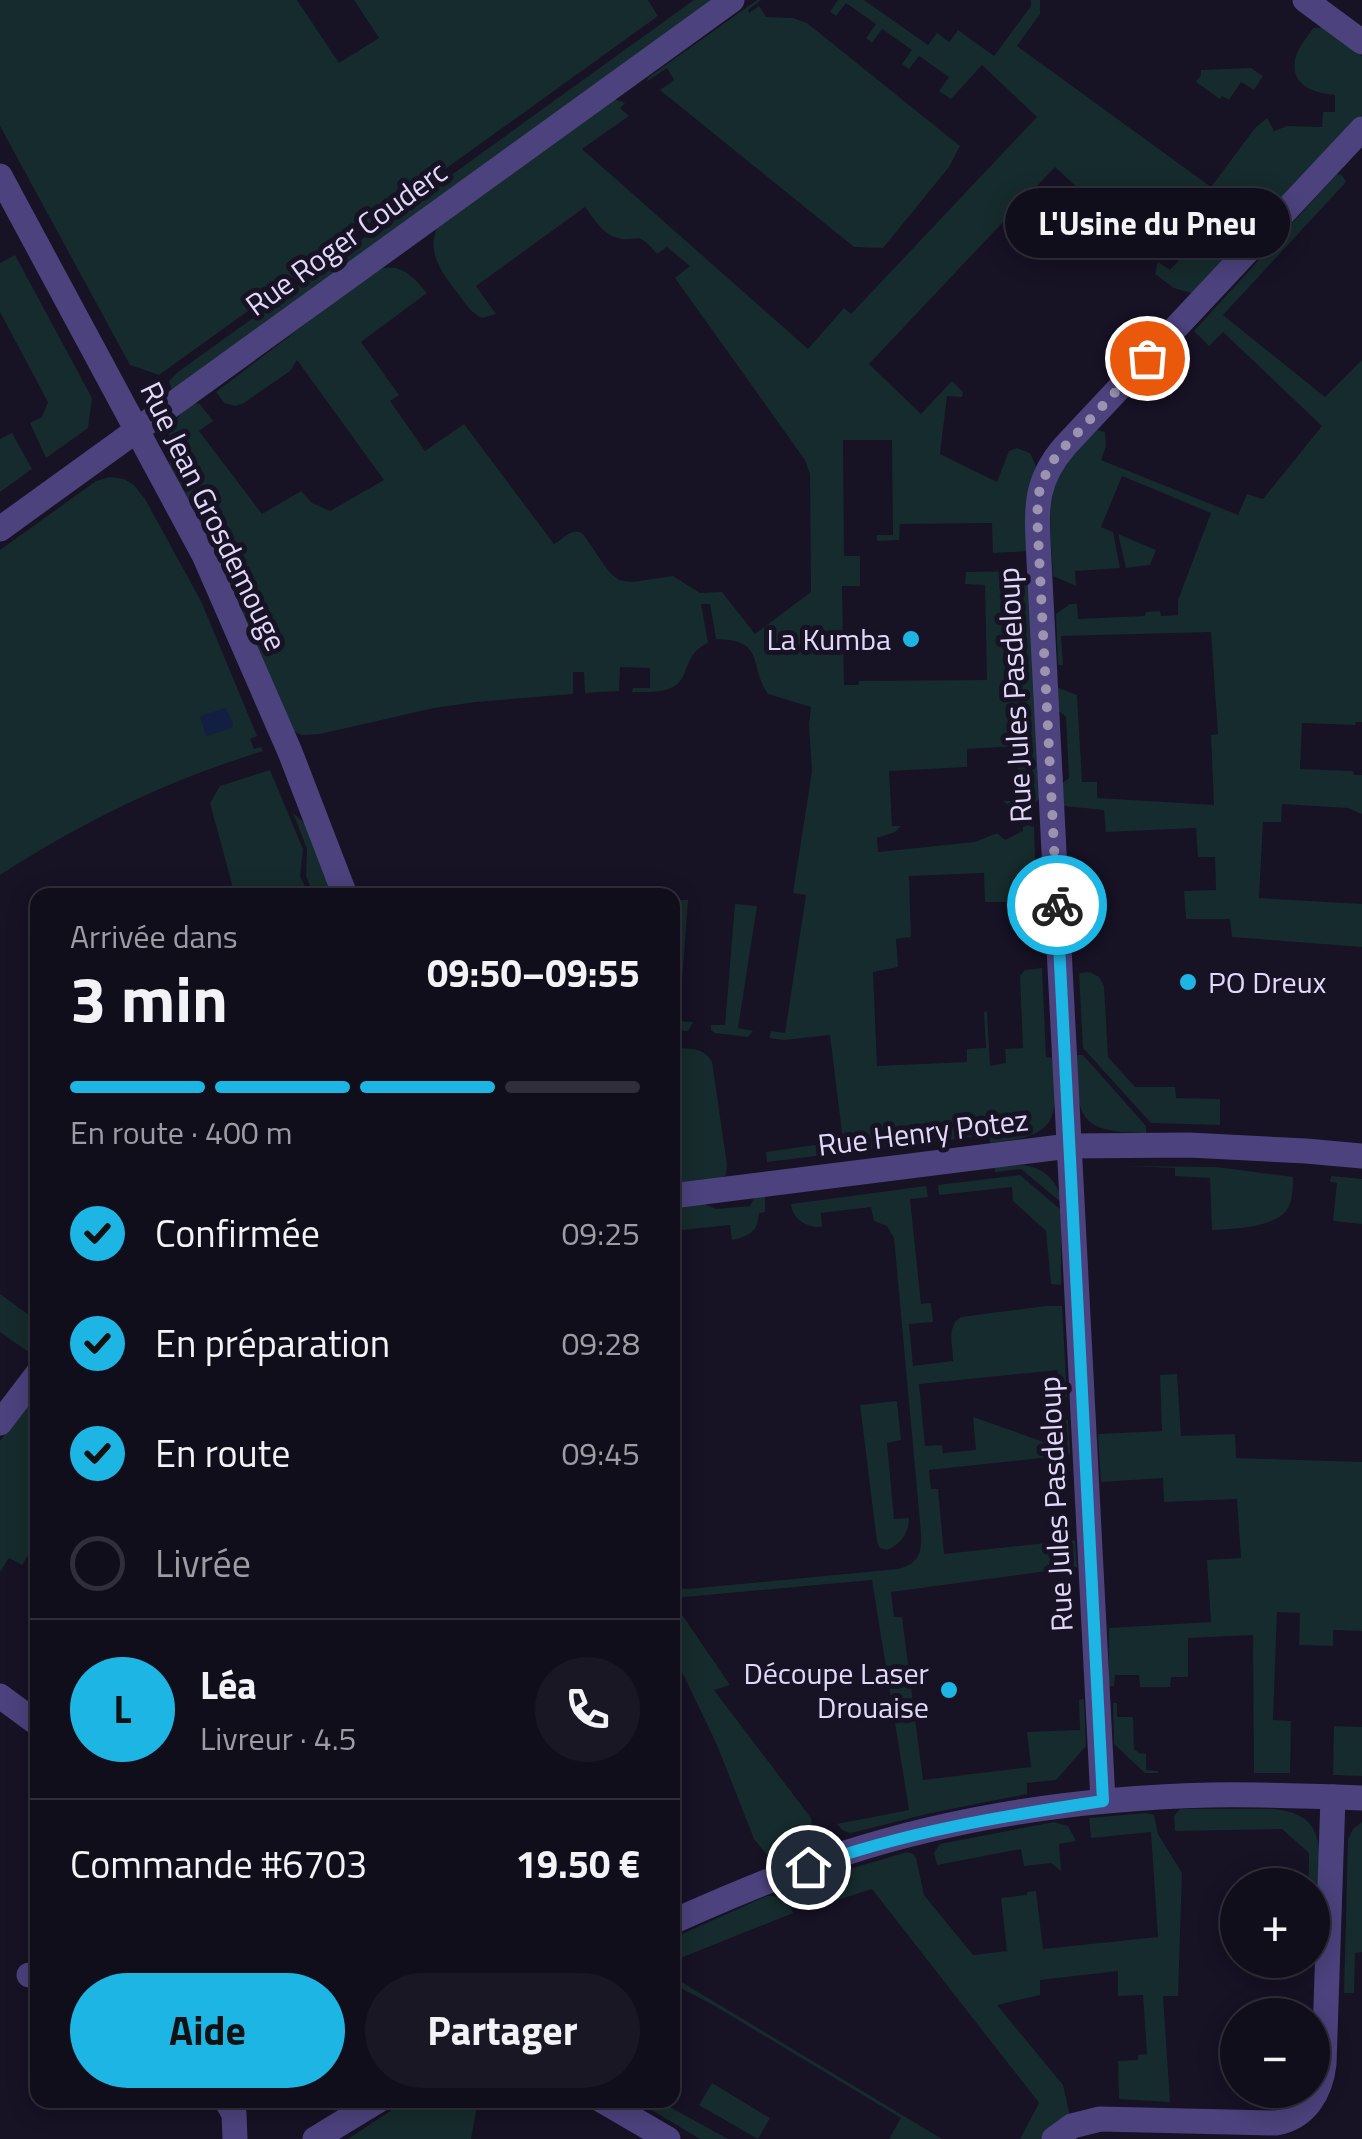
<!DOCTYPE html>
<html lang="fr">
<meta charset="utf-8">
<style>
:root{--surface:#110e1b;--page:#1a1724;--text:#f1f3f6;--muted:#9c9ca3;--line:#302e3a;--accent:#1cb5e4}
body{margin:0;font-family:"Titillium Web",sans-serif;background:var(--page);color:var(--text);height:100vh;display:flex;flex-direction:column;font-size:38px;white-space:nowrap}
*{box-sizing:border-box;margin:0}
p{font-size:32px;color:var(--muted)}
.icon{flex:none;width:55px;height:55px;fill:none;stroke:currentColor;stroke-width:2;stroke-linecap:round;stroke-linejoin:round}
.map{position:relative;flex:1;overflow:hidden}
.sheet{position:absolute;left:30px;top:888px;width:650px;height:1220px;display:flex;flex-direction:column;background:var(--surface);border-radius:20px;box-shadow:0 5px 25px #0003,0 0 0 2px var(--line)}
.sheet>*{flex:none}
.buttons{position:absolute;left:1220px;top:1868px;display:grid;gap:20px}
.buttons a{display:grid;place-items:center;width:110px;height:110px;border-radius:50%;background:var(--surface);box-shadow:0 5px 25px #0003,0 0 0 2px var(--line);font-size:50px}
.pin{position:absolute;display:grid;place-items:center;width:85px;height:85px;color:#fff;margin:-42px;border:5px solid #fff;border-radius:50%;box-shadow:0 2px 10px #0007}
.courier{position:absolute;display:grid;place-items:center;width:100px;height:100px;margin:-50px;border:8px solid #1cb5e4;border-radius:50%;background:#fff;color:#222;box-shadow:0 2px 12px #0007}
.bubble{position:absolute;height:70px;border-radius:35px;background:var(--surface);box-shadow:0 5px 25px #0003,0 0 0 2px var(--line);font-size:32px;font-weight:700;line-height:70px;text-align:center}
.head em{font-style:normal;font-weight:700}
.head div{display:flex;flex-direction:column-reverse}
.head{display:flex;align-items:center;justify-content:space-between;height:170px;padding:0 40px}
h1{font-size:65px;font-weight:700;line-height:75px}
.bar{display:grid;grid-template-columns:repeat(4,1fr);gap:15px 10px;align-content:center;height:120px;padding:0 40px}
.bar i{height:12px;border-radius:8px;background:var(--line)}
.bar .selected{background:var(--accent)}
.bar p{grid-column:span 4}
.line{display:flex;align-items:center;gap:25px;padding:0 40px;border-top:2px solid var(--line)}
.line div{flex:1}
.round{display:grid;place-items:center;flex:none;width:105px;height:105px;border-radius:52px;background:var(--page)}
ol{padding:0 40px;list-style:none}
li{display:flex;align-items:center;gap:30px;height:110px}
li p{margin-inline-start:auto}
li .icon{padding:10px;border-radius:50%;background:var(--accent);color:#111;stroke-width:4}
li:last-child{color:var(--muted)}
li i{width:55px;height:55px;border:5px solid var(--line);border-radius:50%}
.primary-button{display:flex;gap:20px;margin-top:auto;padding:20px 40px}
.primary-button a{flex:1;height:115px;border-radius:60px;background:var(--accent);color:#111;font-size:40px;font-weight:700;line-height:115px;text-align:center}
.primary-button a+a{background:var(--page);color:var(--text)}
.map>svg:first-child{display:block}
</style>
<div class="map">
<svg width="1362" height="2139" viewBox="0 0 1362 2139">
<rect width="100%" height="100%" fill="#171224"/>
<g fill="#162b2d">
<path d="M0,0H297L339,63L379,38L354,0H648L658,16L159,375L130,365L0,126Z"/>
<path d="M694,0H714L172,391L169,381L178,372Z"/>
<path d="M757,0H761L748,10L749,13L759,6L766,17L793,18L807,23L960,146L949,167L883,248L854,247L660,90L674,80L667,68L646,82L649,77Z"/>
<path d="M838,0H864L928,45L937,33L949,42L958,30L994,56L1031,6V0H1040V14L1017,46L1211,187L1255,128L1267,118L1274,131L1287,126L1322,127L1323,112H1335V95C1313,93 1288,85 1296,56C1299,47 1307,37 1313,28L1325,27L1362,56V115L1194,294L1174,288L1155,274L1158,262L1170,270L1180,259L1177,255L1181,250L1135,209L1131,213L1128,211L1124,216L1119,213L1114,219L1124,229L1120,234L1105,220L1108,216L1055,167L869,364L921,414L952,381L963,392L962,397L947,396L940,454L997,482L1009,451L1017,448L1030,453L1036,466L1030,551L993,553L992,523L900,524L899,540L877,541V535H893L892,440H843L844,556H860V586H842L844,685H858L859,681L987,680L985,585L965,584L966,572L1019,571L1027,574L1030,581L1041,797C1031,809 1015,813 1003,801H1019L1017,746L967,749V767L889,771L892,826H901L895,832L877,838L878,852L975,842L997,833L1005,840L1023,831V827L1028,825L1034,827L1037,914H1010L1008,902H985L984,873L909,876L911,937L896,939L898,967L873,972L877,1066L967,1062V1049L986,1048L984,1012L987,1011L990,1066L1006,1063L1005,1049L1023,1048L1020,976L1025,970L1042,968L1046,1057L1053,1058C1058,1121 1059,1136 990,1143L989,1135L767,1162L766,1152L843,1141L830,1035L784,1040L769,1038L771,1031L785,1033L806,895L793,893L812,771L809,724L811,707L768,694C748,664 766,640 716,639L710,604H701L708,643C682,655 691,677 673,687C661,693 645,692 632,692L633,688H650V668L620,667L619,691L585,693L584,672H573V694L476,702L434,708L320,734L302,735L293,731L171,468C162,441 171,417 195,403L200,404L213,421L199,431L262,514L301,491L312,503L330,511L384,480L297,360L290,371L244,403L236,406L224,403L216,392L375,271C399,260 413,276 427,293L361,342L399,395L390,401L425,451L464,424L554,544C564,539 572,526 583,534L609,572L619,580L632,582L673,576L700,593L722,592L755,634L811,592L810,474L805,460L675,278L690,266L667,247L657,254C635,227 638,245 614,237C601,232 593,217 585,207L476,286L496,314L482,318C471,313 466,304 459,295C443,274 425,253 438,226L615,99L625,103L620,108L629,116L582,149L808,349L844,308L851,314L1037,117L982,65L951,99L939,91L949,77L919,56L909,69L902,64L912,50L882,29L872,43L866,38L876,24L846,3L836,16L830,12Z"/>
<path d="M1251,68L1263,76L1254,90L1241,82L1229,100L1222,96L1220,99L1196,82L1201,75V70Z"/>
<path d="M1337,174L1342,175L1346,182L1223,315L1325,397L1362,360V722H1356L1355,725L1302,723L1300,769L1353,771L1354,775H1362V814L1348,808L1282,804L1281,822H1263L1259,898L1362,904V947L1232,937L1230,919H1186L1184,891L1216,890L1215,857H1198L1196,828L1106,832L1104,810L1063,806L1060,785L1069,778L1066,717L1057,709L1056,687L1077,695L1082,782H1097V798L1214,805L1211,735L1218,734L1211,632L1061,636L1063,665H1058L1056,614L1070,604H1077L1078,619L1145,616L1146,612L1160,611L1161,616L1178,615V600L1211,513L1122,476L1101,527L1113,532L1120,568L1075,571L1076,586L1053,576C1052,539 1043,499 1064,466C1073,453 1086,442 1097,430L1105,432L1106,446L1101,460L1238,515L1247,494L1263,499L1322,426L1223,332L1209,346L1194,331Z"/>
<path d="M15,255L92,398L88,428L46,458L30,423L42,417L48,402L0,312V263Z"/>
<path d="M12,433L32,469L0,492V439Z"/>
<path d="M110,477L124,479L134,485L145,499L201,601L257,736L250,739L254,749L261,747L263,751C166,781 86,820 0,875V550L96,481Z"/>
<path d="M1118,534L1156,550L1150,565L1126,568Z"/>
<path d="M270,770L303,849L300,876L309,895H235L210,803L220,786Z"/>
<path d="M293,813L310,828L332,895H314L306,876L307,849Z"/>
<path d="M673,900H688L679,1021L693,1022L688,1031L673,1030Z"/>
<path d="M735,904L757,906L738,1028L753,1031L748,1037L715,1033L711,1030V1025H725Z"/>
<path d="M1090,972L1099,977L1104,986L1108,1057L1135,1087H1175L1176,1098L1220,1099V1125L1151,1123L1083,1048L1079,973Z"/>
<path d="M672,1048C689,1049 703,1046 712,1062L727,1165L726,1175L719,1180L673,1186Z"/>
<path d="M1074,1055H1083L1146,1126V1133C1076,1132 1079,1118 1074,1055Z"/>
<path d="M1023,1165C1046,1168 1058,1182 1063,1204L1021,1169L995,1172L994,1167Z"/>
<path d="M1124,1166L1216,1167L1293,1177C1293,1187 1293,1199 1288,1208C1277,1228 1232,1229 1212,1230L1210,1178L1175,1176V1168Z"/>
<path d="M1020,1175L1061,1210V1285L1051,1284L1046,1231L1013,1201L1012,1187L939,1195L938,1185Z"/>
<path d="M1331,1176L1362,1179V1224L1333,1221L1337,1183L1330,1182Z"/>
<path d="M926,1186L928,1197L910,1199L921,1304L931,1303L933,1322L909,1324L913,1366L953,1361C953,1346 946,1326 961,1317L1046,1306H1062L1067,1397L1060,1396L1058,1370L919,1384L925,1446L942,1445L943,1453L976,1450L973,1417L1044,1442L1061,1441V1418L1068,1420L1070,1455L929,1470L931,1489H938L944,1554L1075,1540L1077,1567L891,1592L894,1617H902L923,1780L1031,1767L1027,1732L1080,1730L1079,1700L1084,1699L1086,1746L1056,1780L1027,1783V1794L931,1813L851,1833L842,1830L837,1824L909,1810L872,1580L673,1598V1588L688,1589L898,1569C919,1564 922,1552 921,1533L894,1238L887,1226L874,1221L871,1207L821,1213L822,1227C807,1228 792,1219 791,1204Z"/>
<path d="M765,1195V1212L759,1213C758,1232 749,1236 732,1240L730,1225L673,1231L672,1207L702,1203L716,1209L750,1206L755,1196Z"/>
<path d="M0,1294L37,1321V1353L27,1351L0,1332Z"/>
<path d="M1177,1374L1181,1436L1235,1434L1236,1458L1362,1462V1631L1333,1630V1646L1299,1645L1300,1613L1277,1612L1273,1720L1291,1721L1290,1773H1254L1253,1635L1188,1638V1677H1171L1170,1687H1140L1139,1675H1115L1114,1686H1109V1628L1211,1622L1207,1560L1241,1558L1237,1499L1164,1502L1163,1478L1101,1482L1098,1434L1162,1431L1160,1375Z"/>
<path d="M37,1390V1541L22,1565L9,1558L0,1572V1441Z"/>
<path d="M897,1401L901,1440L887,1443L894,1519L909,1518C909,1533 901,1544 887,1550L880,1548L877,1542L860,1405Z"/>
<path d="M672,1600L730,1685L714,1690L811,1818L814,1834L807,1853L780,1861L767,1855L754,1839L717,1745L685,1678L673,1657Z"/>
<path d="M1117,1703V1717H1133L1134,1749L1139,1753L1146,1754V1770L1158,1771V1773H1145L1114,1744L1113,1703Z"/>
<path d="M1334,1726L1362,1727V1776L1333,1775Z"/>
<path d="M1180,1809H1274C1320,1814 1320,1839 1320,1877C1319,1894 1319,1910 1318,1926L1313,1929L1312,1885H1309V1853L1282,1829L1175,1831L1174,1816Z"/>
<path d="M1146,1813L1154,1815L1158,1834L1182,1873L1178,1996H1163L1170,2102L1119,2099L1118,2061L1138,2060V2055L1147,2054L1143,1995L1118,1996V1971L1040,1980V1995L997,2005L1063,2085L1070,2116L1040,2139H1020L1039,2103L872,1889L809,1909L810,1892L816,1879L907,1852L913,1854L916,1858L924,1895L973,1955L1007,1951L1001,1898L1027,1895V1892L1036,1891L1043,1949L1158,1937L1151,1832L1091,1838L1089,1818Z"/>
<path d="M1054,1822L1068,1826L1076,1841L1059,1844L1061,1871L1051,1863L1024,1866L1021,1849L937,1865L934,1853L940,1844Z"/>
<path d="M1362,1822V1952L1355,1953L1354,1993H1344L1348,1839L1353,1829Z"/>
<path d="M767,1896C780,1895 789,1901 793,1913L673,1961V1938Z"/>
<path d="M672,1977H673L942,2139H889L901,2118L715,2006L673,1984Z"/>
<path d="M712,2083L770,2118L758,2139L699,2105Z"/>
<path d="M407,2100H478L471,2139H348Z"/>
<path d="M635,2100H657L728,2139H700Z"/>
</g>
<path fill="#121e42" d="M226,708L233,723L232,728L206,736L200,716Z"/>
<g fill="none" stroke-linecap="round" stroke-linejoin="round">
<g stroke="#4c427d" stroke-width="25">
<path d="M1305,0L1362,42"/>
<path d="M0,176L204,555L290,752L345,895"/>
<path d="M0,529L732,0"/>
<path d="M672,1196L1069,1146L1189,1145L1306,1151L1362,1156"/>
<path d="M0,1423L38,1373"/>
<path d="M0,1696L38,1724"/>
<path d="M1103,1801L1039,561C1037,513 1032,484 1065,446L1362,129"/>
<path d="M672,1922C728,1897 784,1873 842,1854C959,1816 1087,1798 1210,1795C1260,1794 1311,1796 1362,1798"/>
<path d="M29,1975L38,1976"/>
<path d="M226,2100L234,2114L235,2139"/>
<path d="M601,2100L668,2139"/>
<path d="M315,2139L379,2100"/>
<path d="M1054,2139L1072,2126L1100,2119L1276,2123C1306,2118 1321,2092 1324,2064L1333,1797"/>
</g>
</g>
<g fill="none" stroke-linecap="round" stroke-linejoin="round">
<path stroke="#9b93af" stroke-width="10" stroke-dasharray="0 18" d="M1057,905L1037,515L1040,485L1056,456L1147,358"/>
<path stroke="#1cb5e4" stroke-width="12" d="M808,1867C903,1832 1003,1816 1103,1801L1057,905"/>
</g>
<g fill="#1cb5e4" stroke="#171224" stroke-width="4">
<circle cx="911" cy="639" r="10"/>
<circle cx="1188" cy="982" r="10"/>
<circle cx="949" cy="1690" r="10"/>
</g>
<g text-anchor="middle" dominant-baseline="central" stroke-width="10" stroke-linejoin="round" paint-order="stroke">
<g font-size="30" fill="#e2d9fa" stroke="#171224">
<text transform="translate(346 238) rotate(-36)">Rue Roger Couderc</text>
<text transform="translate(214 516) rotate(64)">Rue Jean Grosdemouge</text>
<text transform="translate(1014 695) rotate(-93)">Rue Jules Pasdeloup</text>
<text transform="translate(923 1132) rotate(-7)">Rue Henry Potez</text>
<text transform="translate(1055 1504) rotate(-93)">Rue Jules Pasdeloup</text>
</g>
<g font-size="30" fill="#e2d9fa" stroke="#171224" text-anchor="end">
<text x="891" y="639">La Kumba</text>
<text x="1208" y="982" text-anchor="start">PO Dreux</text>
<text x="929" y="1673">Découpe Laser<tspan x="929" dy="34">Drouaise</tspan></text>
</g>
</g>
</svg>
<div class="buttons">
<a>+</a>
<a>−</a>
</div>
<div class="pin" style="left:1147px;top:358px;background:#ea580c"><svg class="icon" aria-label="bag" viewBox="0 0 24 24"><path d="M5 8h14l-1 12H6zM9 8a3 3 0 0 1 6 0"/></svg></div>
<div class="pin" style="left:808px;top:1867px;background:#1f2937"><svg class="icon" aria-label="home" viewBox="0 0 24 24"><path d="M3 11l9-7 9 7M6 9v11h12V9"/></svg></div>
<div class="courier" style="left:1057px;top:905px"><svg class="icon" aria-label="bike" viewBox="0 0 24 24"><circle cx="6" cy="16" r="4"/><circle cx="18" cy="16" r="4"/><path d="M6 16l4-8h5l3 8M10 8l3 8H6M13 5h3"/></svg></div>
<div class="bubble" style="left:1005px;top:188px;width:285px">L'Usine du Pneu</div>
<section class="sheet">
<div class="head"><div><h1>3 min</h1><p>Arrivée dans</p></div><em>09:50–09:55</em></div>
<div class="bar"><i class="selected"></i><i class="selected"></i><i class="selected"></i><i></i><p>En route · 400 m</p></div>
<ol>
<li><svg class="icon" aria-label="check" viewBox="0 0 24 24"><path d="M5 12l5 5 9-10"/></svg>Confirmée<p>09:25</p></li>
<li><svg class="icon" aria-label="check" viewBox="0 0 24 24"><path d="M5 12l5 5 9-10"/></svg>En préparation<p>09:28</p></li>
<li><svg class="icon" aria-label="check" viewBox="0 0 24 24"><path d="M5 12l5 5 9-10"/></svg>En route<p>09:45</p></li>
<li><i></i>Livrée</li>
</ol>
<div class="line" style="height:180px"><b class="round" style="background:var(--accent);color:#111">L</b><div><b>Léa</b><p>Livreur · 4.5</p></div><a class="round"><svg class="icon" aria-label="phone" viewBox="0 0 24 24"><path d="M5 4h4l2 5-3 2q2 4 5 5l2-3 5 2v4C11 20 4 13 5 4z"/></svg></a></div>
<div class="line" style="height:130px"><div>Commande #6703</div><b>19.50 €</b></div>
<div class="primary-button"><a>Aide</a><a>Partager</a></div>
</section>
</div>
